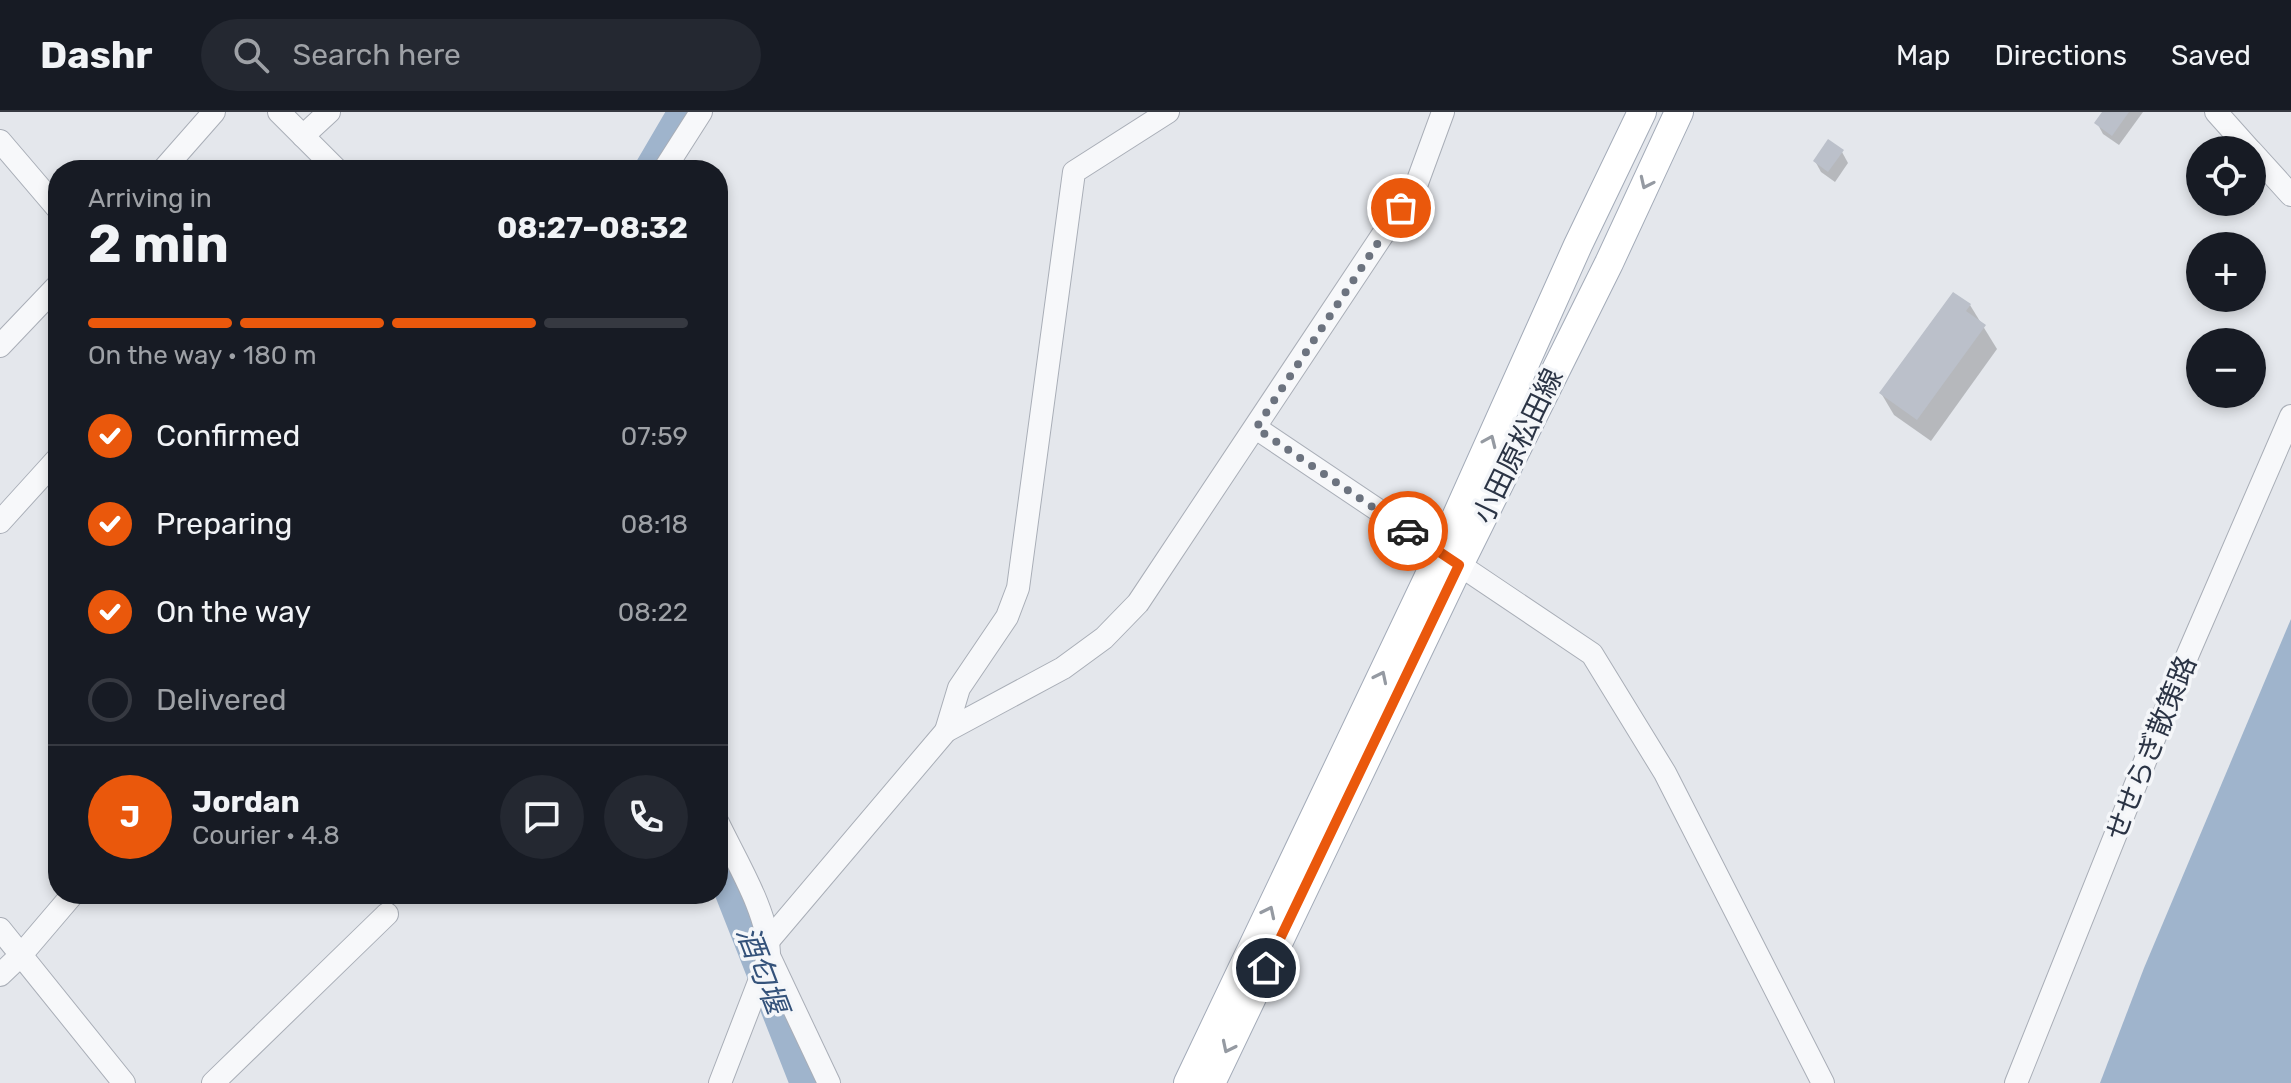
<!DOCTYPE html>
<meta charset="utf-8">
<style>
:root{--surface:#171b24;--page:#242831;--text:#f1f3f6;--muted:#9ea1a6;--line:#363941;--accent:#ea580c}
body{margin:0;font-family:Rubik,"Noto Sans JP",sans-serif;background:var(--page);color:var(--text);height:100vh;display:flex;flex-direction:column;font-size:30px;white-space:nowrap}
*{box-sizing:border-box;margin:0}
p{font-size:26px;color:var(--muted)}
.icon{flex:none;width:44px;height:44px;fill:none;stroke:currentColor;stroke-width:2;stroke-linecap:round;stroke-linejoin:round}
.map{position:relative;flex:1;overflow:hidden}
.drawer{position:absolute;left:48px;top:48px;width:680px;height:744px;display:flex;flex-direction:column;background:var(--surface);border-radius:32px;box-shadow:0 4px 12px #0003}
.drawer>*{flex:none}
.buttons{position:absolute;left:2186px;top:24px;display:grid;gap:16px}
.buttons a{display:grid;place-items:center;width:80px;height:80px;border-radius:50%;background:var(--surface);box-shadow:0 4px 12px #0003;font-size:40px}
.pin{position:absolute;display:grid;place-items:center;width:68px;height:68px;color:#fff;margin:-34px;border:4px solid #fff;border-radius:50%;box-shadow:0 2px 8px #0007}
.courier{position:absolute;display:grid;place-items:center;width:80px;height:80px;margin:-40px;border:6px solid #ea580c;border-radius:50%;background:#fff;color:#222;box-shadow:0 2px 10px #0007}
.summary em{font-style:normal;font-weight:700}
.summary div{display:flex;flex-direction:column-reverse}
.summary{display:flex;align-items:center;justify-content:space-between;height:136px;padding:0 40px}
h1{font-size:52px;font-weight:700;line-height:60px}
.bar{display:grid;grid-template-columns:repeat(4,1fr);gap:12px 8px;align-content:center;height:96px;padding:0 40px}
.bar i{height:10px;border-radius:6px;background:var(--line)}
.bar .on{background:var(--accent)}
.bar p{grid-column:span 4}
.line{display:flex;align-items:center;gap:20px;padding:0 40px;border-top:2px solid var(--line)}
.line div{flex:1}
.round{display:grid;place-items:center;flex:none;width:84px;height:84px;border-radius:42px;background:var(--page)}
ol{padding:0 40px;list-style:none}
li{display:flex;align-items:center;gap:24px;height:88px}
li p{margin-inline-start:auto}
li .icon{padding:8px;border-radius:50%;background:var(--accent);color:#fff;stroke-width:4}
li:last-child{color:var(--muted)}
li i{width:44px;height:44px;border:4px solid var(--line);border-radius:50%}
header{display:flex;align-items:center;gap:48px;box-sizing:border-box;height:112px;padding:0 40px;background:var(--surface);border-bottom:2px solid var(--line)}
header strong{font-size:38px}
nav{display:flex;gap:44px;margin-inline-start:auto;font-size:28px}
.search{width:560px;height:72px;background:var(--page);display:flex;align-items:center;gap:20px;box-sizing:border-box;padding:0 28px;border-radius:44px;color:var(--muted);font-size:30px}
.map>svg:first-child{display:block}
</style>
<header>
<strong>Dashr</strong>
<div class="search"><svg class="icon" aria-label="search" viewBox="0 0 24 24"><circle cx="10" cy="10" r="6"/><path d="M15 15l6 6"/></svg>Search here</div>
<nav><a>Map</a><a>Directions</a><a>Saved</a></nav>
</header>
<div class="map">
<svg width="2291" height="971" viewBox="0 0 2291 971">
<rect width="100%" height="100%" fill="#e4e7ec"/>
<path fill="#9fb4cc" d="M2291,507V971H2100L2144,856Z"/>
<g fill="#0003">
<path d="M2104,0H2143L2119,33L2103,22L2097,11Z"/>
<path d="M1842,40L1848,51L1835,70L1821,60L1815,49Z"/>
<path d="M1970,193L1997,237L1931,329L1894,303L1881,281Z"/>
</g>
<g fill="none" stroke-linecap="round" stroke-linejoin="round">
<g stroke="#9fb4cc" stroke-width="34">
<path d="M651,58L685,0"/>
<path d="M718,745L807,971"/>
</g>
</g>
<g fill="#bbc0ca">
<path d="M2102,0H2129L2112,24L2094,11Z"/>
<path d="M1828,27L1844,38L1828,60L1813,49Z"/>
<path d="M1953,180L1971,192L1966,199L1986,213L1917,308L1879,281Z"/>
</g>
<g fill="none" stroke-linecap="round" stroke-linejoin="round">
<defs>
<g id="minor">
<path d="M279,0L337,58"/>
<path d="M2216,0L2250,38"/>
<path d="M303,24L329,0"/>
<path d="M0,29L58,97"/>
<path d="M2252,40L2291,83"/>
<path d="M163,58L214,0"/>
<path d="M664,58L701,0"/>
<path d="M0,234L58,173"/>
<path d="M1256,316L1592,542L1665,661L1823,971"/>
<path d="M0,410L58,346"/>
<path d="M946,619L959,576L1007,505L1018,476L1074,60L1168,0"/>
<path d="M718,711C736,749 769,801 769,844L720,971"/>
<path d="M0,817L124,971"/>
<path d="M769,828L946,619L1063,556L1104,526L1138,491L1417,71L1443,0"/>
<path d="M769,844L829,971"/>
<path d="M0,863L21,843L73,782"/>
<path d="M213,971L387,802"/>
<path d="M2016,971L2188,542L2291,304"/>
</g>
<g id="major">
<path d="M1188,971L1440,441L1578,133L1642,0"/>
<path d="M1211,971L1459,453L1609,151L1679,0"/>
</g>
</defs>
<use href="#minor" stroke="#a9aeb7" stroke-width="24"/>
<use href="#major" stroke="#a3abb8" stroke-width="30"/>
<use href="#minor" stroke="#f7f8fa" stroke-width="22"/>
<use href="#major" stroke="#fff" stroke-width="28"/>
</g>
<defs><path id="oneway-chevron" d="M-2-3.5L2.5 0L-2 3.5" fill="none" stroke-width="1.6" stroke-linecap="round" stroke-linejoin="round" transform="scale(2)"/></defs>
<g stroke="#959aa2">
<use href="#oneway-chevron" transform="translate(1646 71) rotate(115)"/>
<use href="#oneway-chevron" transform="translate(1490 329) rotate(-66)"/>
<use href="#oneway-chevron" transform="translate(1381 565) rotate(-64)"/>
<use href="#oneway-chevron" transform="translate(1269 800) rotate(-64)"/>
<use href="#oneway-chevron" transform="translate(1228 935) rotate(116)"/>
</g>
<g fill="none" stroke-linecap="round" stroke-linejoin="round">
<path stroke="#6c737f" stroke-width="8" stroke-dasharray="0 14.4" d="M1401,96L1256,316L1408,419"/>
<path stroke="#ea580c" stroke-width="10" d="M1266,856L1459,453L1408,419"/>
</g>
<g text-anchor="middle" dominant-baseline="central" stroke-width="7" stroke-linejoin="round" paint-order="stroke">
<g font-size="28" fill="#2b3445" stroke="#f4f6f9">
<text transform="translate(1518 334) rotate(-64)">小田原松田線</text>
<text transform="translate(2151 636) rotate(-68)">せせらぎ散策路</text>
</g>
<g font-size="30" font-style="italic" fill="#34527a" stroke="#f4f6f9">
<text transform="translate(762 858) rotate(69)">酒匂堰</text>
</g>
</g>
</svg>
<div class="buttons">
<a><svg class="icon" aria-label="locate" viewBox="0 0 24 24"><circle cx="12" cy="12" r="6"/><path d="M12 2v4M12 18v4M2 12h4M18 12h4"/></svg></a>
<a>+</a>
<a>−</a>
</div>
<div class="pin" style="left:1401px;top:96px;background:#ea580c"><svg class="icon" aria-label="bag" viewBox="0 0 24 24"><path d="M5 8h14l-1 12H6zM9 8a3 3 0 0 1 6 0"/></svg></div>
<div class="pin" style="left:1266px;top:856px;background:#1f2937"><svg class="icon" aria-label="home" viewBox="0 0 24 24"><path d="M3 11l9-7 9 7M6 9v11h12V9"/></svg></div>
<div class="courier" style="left:1408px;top:419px"><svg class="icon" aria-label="car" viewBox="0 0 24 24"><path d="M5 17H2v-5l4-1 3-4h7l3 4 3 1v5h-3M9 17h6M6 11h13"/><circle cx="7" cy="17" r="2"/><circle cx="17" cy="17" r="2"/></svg></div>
<section class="drawer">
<div class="summary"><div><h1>2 min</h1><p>Arriving in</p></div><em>08:27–08:32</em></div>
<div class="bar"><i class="on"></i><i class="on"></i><i class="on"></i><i></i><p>On the way · 180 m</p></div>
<ol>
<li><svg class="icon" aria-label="check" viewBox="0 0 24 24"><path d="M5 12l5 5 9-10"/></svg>Confirmed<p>07:59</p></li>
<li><svg class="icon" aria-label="check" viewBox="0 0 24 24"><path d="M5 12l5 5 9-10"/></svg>Preparing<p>08:18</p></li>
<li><svg class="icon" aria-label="check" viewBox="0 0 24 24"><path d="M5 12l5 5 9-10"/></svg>On the way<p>08:22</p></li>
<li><i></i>Delivered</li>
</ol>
<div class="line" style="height:144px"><b class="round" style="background:var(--accent);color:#fff">J</b><div><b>Jordan</b><p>Courier · 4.8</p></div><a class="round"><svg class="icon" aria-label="chat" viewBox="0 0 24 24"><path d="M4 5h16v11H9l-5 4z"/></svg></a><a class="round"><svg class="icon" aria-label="phone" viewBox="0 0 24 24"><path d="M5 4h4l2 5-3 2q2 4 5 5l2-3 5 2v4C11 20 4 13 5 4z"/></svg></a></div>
</section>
</div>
